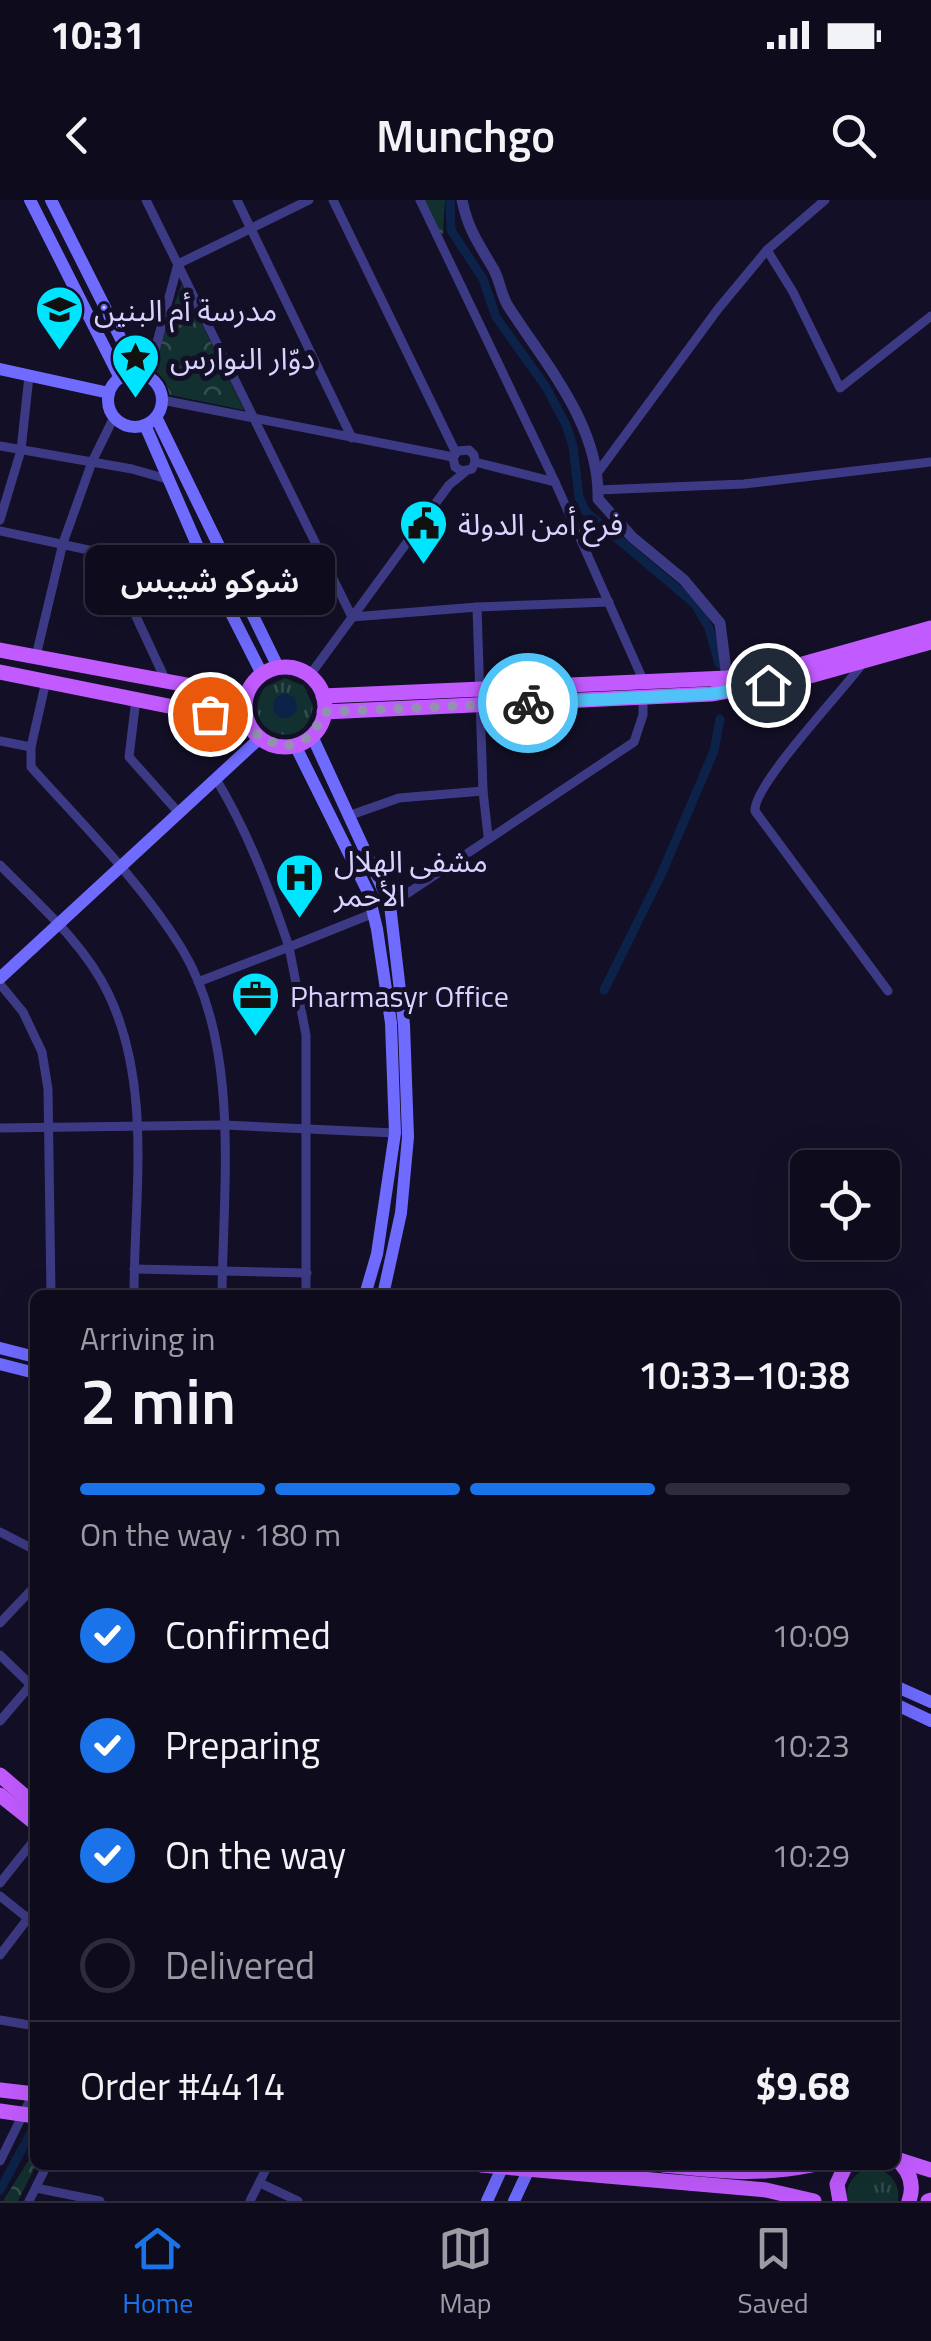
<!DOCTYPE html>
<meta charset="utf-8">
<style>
:root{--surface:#0e0b1c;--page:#171425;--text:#f1f3f6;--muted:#9b9ba3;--line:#2e2b3b;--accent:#1a73e8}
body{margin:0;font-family:"Titillium Web","Noto Sans Arabic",sans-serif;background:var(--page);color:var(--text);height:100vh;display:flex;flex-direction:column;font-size:38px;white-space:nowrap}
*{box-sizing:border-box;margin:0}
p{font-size:32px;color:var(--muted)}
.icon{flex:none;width:55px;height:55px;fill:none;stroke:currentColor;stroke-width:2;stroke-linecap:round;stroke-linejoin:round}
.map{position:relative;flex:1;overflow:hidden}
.drawer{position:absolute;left:30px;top:1090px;width:870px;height:880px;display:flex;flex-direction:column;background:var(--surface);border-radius:15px;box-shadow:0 10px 40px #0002,0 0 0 2px var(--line)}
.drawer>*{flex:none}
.controls{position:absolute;left:790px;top:950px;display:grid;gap:20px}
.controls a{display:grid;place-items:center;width:110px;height:110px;border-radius:15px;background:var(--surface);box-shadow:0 10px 40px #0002,0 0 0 2px var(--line);font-size:50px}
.pin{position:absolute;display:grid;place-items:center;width:85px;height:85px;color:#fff;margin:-42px;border:5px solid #fff;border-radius:50%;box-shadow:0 2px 10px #0007}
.courier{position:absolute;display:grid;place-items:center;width:100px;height:100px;margin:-50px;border:8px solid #4fc3f7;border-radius:50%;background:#fff;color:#222;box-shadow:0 2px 12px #0007}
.bubble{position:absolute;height:70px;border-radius:15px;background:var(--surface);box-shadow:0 10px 40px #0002,0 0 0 2px var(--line);font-size:32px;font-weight:600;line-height:70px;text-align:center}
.overview em{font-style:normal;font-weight:600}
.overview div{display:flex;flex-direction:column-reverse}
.overview{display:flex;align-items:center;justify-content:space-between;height:170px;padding:0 50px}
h1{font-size:65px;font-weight:600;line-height:75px}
.bar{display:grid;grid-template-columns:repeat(4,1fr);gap:15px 10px;align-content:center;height:120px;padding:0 50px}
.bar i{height:12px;border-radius:8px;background:var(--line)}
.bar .on{background:var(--accent)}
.bar p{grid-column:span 4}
.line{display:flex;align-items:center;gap:25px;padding:0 50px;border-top:2px solid var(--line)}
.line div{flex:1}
ol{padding:0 50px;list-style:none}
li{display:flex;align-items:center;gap:30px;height:110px}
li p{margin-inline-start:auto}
li .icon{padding:10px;border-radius:50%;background:var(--accent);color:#fff;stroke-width:4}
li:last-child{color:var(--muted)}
li i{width:55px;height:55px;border:5px solid var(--line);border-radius:50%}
.status{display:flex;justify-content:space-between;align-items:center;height:70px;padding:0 50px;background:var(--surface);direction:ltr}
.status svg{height:28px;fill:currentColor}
header{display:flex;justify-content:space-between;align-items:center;height:130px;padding:0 50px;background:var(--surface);font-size:45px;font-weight:600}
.dock{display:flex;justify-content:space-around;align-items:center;height:140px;border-top:2px solid var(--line);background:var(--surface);font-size:28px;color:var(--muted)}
.dock a{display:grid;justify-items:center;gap:5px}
.dock .on{color:var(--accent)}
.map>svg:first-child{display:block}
</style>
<div class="status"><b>10:31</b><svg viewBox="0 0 49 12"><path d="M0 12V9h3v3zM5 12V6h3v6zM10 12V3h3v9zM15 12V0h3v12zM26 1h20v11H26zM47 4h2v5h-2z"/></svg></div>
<header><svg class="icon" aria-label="back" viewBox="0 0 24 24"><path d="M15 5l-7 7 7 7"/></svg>Munchgo<svg class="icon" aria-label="search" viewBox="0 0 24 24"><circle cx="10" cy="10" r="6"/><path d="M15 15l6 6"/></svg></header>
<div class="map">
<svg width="931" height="2001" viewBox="0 0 931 2001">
<defs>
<pattern id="grass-tufts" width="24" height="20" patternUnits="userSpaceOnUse" patternTransform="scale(2.5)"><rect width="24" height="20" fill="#12302f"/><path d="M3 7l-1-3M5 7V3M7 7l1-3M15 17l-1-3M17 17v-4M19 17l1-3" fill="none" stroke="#344d4e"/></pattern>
<pattern id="park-crowns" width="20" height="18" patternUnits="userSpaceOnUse" patternTransform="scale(2.5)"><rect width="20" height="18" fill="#12302f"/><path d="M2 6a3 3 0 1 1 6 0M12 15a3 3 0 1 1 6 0" fill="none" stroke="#344d4e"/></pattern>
</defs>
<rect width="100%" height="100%" fill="#130f26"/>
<g fill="url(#grass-tufts)">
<path d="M285,478L304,486L313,506C306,559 234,530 265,487Z"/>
<path d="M874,1968C891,1972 900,1984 898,2001H847C845,1982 856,1970 874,1968Z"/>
</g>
<g fill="url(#park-crowns)">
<path d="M423,0H445L443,34H439Z"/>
<path d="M182,84L244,210L170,195L165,181L151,166Z"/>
<path d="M35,1950L36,1965L18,2001H3Z"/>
</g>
<circle fill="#0c2248" cx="285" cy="506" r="12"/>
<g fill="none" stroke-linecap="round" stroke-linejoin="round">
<g stroke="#0c2248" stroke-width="9">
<path d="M450,0L451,30L483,79L496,117L546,187L566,225L573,246L579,297L586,312L695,404L709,428L719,464"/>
<path d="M604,790L661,675L714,551L720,519"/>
<path d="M0,1990L35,1925"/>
</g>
<g stroke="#3d3a85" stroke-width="9">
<path d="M146,0L352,417L477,407L609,402"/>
<path d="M237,0L352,238"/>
<path d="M333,0L456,253"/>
<path d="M420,0L555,282L644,482"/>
<path d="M767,50L793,92L840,188L931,116"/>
<path d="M148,176L178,64L309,0"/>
<path d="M162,200L453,257"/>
<path d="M0,246L132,269L167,279"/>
<path d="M475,262L472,269L462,271L455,267L453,257L458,251L469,250L474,255L475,262L555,282"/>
<path d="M598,272L718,109L767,50L825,0"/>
<path d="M598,290L744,284L931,262"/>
<path d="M0,320L21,250L29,176"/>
<path d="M0,331L107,354L178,364L201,354"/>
<path d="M107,354L166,481"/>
<path d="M477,407L483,591L488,636"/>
<path d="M36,456L63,343L92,262L114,217"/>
<path d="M863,463C843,491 753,585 755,611L888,791"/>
<path d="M310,475L449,285L465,272"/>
<path d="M46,481L31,547V567C83,625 141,682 182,749C241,846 223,987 222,1095"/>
<path d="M136,499L129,557L179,613"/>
<path d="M0,541L31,547"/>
<path d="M351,615L399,598L483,591"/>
<path d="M0,665C38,704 84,743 108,793C153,886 134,996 134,1095"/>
<path d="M390,705L634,542L643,515V498"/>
<path d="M198,782L289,747C269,688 248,632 216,579"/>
<path d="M0,784L23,812L42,852L48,889L51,1095"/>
<path d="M0,928L224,925L395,933"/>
<path d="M134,1069L307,1073"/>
<path d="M306,1095V835L289,747L374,713"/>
<path d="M0,1332L35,1350"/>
<path d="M0,1423L35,1386"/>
<path d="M0,1455L33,1487"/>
<path d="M0,1521L35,1480"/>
<path d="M0,1683L35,1639"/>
<path d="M0,1696L35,1724"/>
<path d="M0,1755L35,1709"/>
<path d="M0,1820L35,1826"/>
<path d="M0,1961L34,1892"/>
<path d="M260,1983L298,2001"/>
<path d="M36,1988L100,2001"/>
<path d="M29,2001L47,1965"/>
<path d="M250,2001L268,1965"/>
</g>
<path stroke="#3d3a85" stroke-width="11" d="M462,0C468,30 479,44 494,70C500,81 501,95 508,106C545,164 600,225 598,299L632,337L684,380L720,423L727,478"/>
<g stroke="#6f6bff" stroke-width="12">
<path d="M30,0L120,178"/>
<path d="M51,0L138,173"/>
<path d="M0,169L109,193"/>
<circle cx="135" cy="200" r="27"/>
<path d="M156,217L278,467"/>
<path d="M145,225L201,354L262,474"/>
<path d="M312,536L390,705L404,825L408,937L401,1013L383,1095"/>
<path d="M295,545L368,692L377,729L391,823L395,933L377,1054L365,1095"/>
<path d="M0,778L260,538"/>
<path d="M0,1148L35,1157"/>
<path d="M0,1164L35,1173"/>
<path d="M895,1486L931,1502"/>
<path d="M895,1504L931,1521"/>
<path d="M487,2001L502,1968"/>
<path d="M514,2001L528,1971"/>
</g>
<g stroke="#c25bff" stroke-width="15">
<path d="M0,450L246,496"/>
<circle cx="285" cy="507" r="40"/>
<path d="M0,472L248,522"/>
<path d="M323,496L727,478L792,467L931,428"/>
<path d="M324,512L711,494L799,479L931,442"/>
<path d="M0,1575L35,1605"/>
<path d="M0,1595L35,1623"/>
<path d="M0,1890L35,1894"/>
<path d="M0,1911L35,1916"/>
<path d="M895,1958C909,1969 915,1984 909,2001"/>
<path d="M899,1960L931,1970"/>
<path d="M481,1965L766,1990L814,2001"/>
<path d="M663,1965C717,1971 759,1976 812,1965"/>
<path d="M840,2001L837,1984L846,1965"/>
<path d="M928,2001L931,2000"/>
</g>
</g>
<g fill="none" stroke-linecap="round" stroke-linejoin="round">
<path stroke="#948fb3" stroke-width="10" stroke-dasharray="0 18" d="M210,514L248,522L260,538L286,547L312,536L324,512L528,503"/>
<path stroke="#4fc3f7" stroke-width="12" d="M528,503L711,494L768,485"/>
</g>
<defs>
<symbol id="school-pin" viewBox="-11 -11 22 30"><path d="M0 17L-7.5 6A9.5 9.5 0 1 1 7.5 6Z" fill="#00e5ff" stroke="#130f26"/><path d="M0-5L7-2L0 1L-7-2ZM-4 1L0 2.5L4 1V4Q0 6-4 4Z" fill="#111"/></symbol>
<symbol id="sight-pin" viewBox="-11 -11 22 30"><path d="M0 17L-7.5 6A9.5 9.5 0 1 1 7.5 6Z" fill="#00e5ff" stroke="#130f26"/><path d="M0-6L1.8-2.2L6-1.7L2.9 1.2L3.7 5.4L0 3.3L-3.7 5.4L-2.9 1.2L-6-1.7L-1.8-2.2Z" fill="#111"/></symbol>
<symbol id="civic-pin" viewBox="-11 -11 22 30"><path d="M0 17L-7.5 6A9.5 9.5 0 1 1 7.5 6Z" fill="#00e5ff" stroke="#130f26"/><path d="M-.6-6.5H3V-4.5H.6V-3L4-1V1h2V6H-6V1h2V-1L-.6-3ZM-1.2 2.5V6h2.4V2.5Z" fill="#111"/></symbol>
<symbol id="hospital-pin" viewBox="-11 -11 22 30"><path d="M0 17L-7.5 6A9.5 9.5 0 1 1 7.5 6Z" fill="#00e5ff" stroke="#130f26"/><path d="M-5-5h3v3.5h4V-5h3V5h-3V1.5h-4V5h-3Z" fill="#111"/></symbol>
<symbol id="office-pin" viewBox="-11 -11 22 30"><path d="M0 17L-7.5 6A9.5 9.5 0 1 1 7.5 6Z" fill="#00e5ff" stroke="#130f26"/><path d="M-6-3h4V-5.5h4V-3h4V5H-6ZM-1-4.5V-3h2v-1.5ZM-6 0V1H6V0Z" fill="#111"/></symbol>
</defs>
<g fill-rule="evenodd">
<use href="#school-pin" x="32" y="82" width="55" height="75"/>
<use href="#sight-pin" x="108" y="130" width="55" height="75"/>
<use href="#civic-pin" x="396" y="296" width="55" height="75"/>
<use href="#hospital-pin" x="272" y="650" width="55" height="75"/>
<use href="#office-pin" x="228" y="768" width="55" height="75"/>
</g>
<g text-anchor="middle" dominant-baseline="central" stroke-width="10" stroke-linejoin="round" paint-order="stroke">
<g font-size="30" fill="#d9d4ff" stroke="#130f26" text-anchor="start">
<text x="94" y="110">مدرسة أم البنين</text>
<text x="170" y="158">دوّار النوارس</text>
<text x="458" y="324">فرع أمن الدولة</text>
<text x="334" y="661">مشفى الهلال<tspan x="334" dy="34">الأحمر</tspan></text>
<text x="290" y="796">Pharmasyr Office</text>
</g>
</g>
</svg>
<div class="controls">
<a><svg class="icon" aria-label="locate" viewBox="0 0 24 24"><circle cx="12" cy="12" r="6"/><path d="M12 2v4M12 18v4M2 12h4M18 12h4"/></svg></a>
</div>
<div class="pin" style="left:210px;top:514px;background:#ea580c"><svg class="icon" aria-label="bag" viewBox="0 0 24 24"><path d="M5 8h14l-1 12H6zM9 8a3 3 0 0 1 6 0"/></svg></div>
<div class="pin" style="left:768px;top:485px;background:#1f2937"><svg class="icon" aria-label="home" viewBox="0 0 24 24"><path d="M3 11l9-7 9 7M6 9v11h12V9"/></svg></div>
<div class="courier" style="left:528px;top:503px"><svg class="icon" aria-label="bike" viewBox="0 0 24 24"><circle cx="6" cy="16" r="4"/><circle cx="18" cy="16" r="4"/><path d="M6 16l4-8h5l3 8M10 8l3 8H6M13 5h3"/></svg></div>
<div class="bubble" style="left:85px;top:345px;width:250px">شوكو شيبس</div>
<section class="drawer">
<div class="overview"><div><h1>2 min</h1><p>Arriving in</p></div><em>10:33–10:38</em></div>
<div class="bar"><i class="on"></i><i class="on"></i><i class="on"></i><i></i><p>On the way · 180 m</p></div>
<ol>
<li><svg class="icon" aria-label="check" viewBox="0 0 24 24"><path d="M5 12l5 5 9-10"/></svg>Confirmed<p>10:09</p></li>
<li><svg class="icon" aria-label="check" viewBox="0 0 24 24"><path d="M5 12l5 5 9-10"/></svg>Preparing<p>10:23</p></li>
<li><svg class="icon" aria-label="check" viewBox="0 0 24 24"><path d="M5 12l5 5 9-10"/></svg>On the way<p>10:29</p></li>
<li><i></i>Delivered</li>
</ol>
<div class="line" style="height:130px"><div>Order #4414</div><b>$9.68</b></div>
</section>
</div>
<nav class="dock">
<a class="on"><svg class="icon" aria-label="home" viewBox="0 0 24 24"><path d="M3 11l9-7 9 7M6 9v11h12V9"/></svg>Home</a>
<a><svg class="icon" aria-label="map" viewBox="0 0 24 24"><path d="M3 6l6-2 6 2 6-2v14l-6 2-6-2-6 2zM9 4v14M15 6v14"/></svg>Map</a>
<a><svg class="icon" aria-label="saved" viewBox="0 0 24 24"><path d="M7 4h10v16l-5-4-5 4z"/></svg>Saved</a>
</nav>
